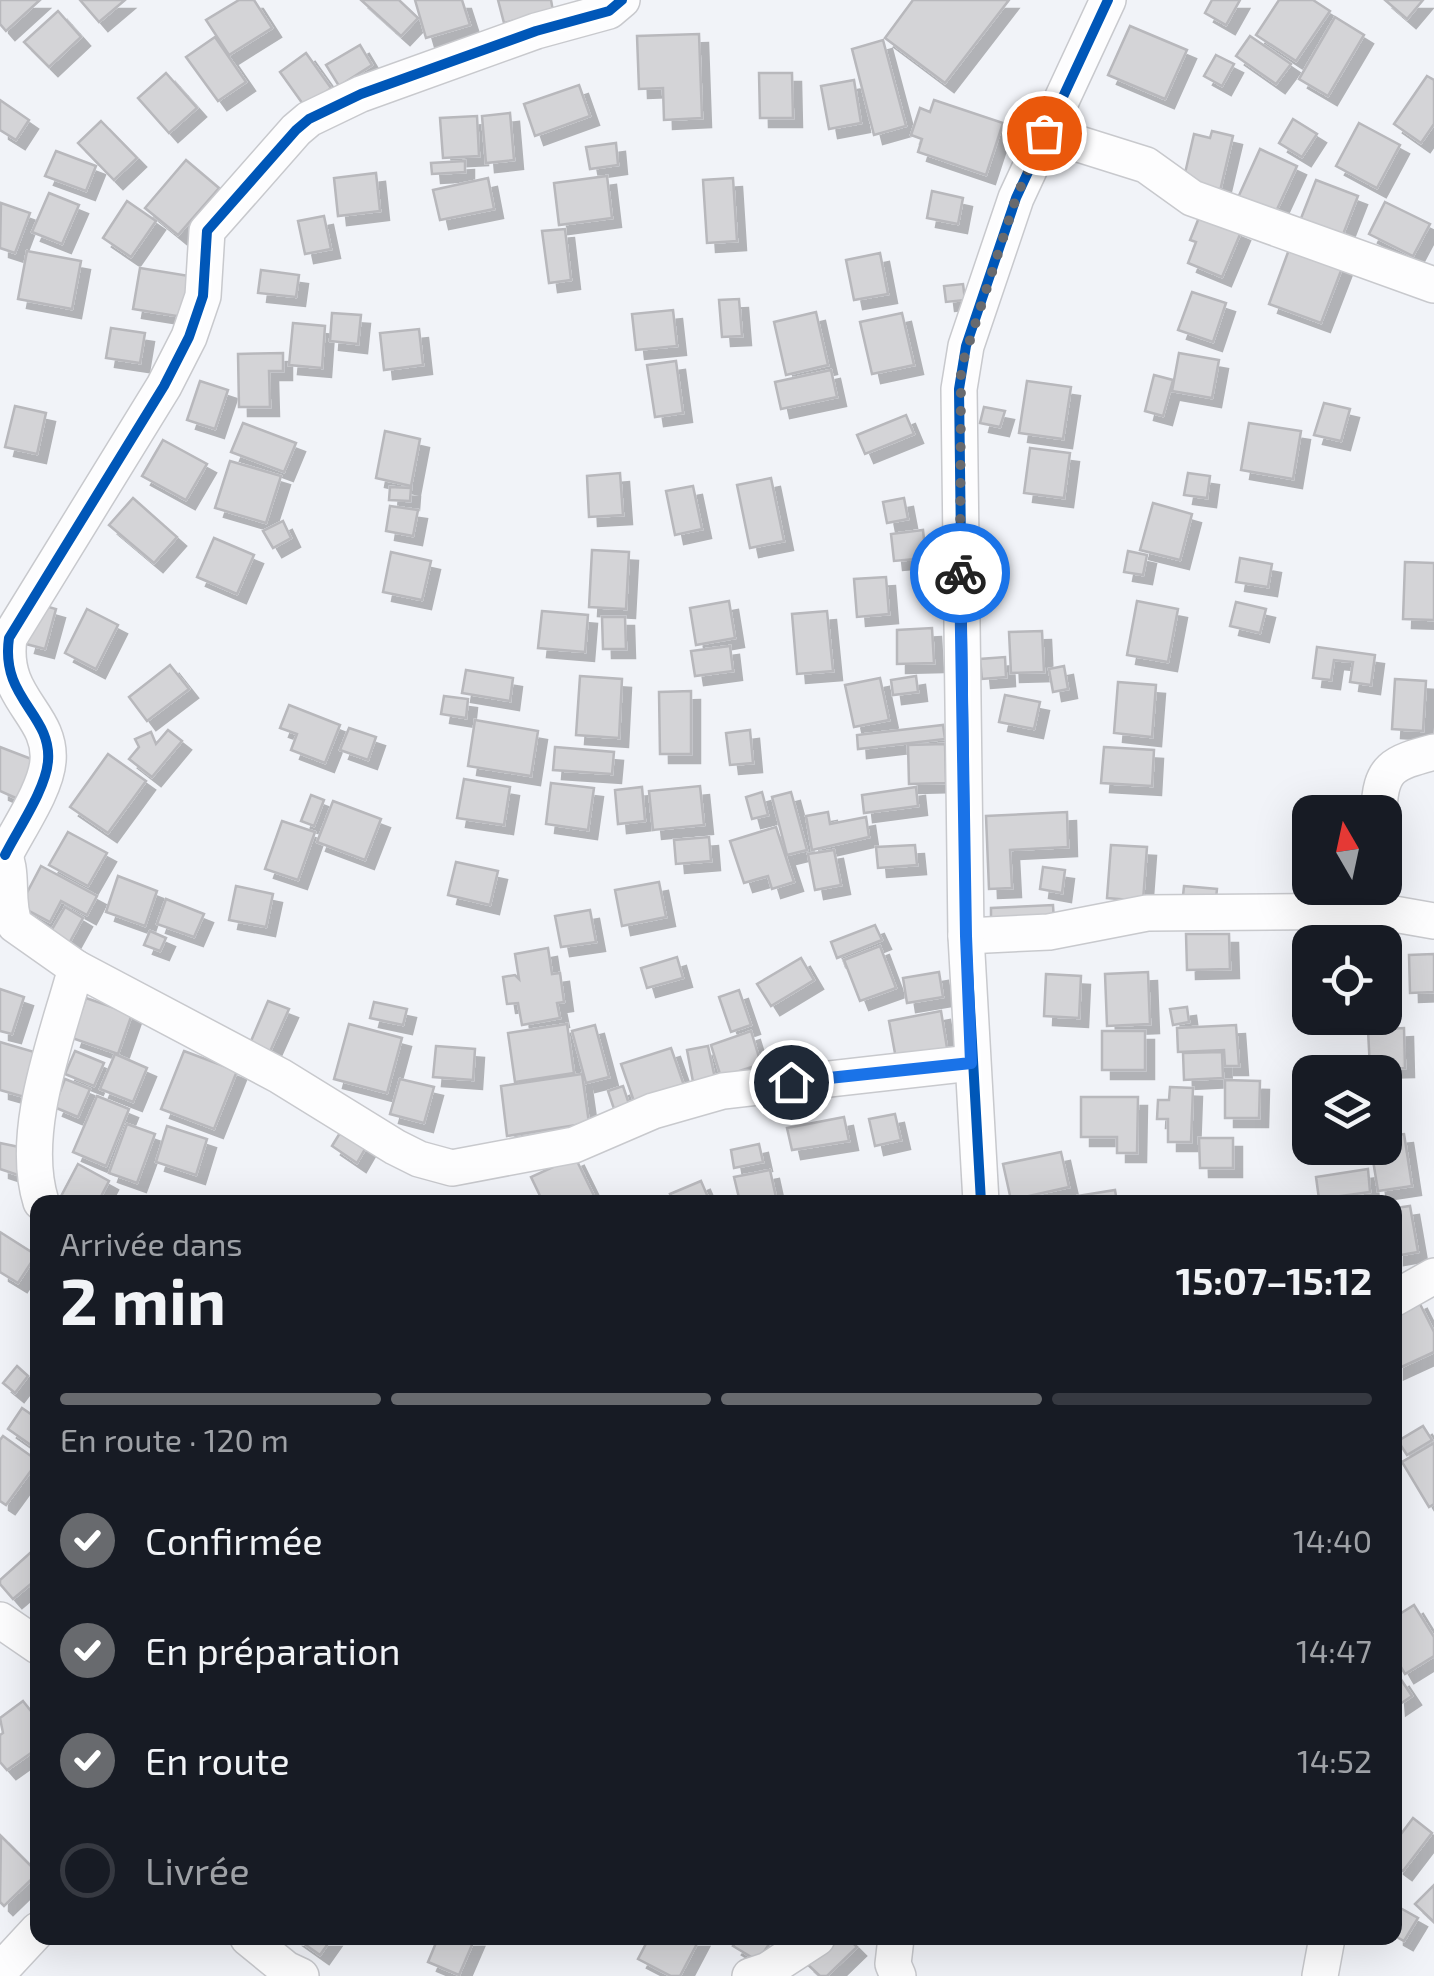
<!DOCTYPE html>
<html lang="fr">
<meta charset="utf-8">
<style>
:root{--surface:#171b24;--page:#20242c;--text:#f1f3f6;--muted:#9ea1a6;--line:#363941;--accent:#686a6e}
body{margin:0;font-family:"Exo 2",sans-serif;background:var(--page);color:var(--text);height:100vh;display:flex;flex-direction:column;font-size:38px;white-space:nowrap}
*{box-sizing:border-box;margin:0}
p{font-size:32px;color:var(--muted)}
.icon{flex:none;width:55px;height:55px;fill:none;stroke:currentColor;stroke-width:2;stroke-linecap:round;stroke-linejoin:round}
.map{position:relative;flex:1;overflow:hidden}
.drawer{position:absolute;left:30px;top:1195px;width:1372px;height:750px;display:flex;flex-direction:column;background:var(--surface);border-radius:20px;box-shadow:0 10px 40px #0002}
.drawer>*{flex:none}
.needle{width:65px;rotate:351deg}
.fabs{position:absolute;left:1292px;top:795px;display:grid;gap:20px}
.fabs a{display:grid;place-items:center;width:110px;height:110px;border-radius:20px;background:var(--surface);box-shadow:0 10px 40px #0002;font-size:50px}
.pin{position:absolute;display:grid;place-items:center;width:85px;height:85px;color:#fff;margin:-42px;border:5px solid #fff;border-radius:50%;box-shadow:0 2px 10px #0007}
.courier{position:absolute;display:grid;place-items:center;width:100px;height:100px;margin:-50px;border:8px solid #1a73e8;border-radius:50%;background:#fff;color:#222;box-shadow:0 2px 12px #0007}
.summary em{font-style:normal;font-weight:700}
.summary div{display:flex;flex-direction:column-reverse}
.summary{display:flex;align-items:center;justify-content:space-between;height:170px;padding:0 30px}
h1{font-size:65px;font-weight:700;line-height:75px}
.bar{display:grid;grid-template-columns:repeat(4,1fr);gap:15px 10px;align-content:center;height:120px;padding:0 30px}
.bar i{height:12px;border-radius:8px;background:var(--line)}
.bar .active{background:var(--accent)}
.bar p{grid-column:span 4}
ol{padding:0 30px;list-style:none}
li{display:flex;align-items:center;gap:30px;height:110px}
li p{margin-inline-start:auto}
li .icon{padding:10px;border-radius:50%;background:var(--accent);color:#fff;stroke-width:4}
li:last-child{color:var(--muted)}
li i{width:55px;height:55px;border:5px solid var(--line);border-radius:50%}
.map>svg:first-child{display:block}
</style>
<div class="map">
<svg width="1434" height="1976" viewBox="0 0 1434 1976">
<defs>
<filter id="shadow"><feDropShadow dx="9" dy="9" stdDeviation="0" flood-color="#0004"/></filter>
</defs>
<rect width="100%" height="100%" fill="#f1f3f8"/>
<g fill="#d4d4d7" stroke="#b8b8bc" stroke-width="2.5" filter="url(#shadow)">
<path d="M0,0H40L6,31L0,24Z"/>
<path d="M80,0H125L99,22Z"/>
<path d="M239,0H254L272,28L229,55L206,20Z"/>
<path d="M361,0H399L418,18L401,36Z"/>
<path d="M415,0H462L470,25L426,38Z"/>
<path d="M498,0H551L553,11L504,23Z"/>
<path d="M913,0H1009L945,83L885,38Z"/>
<path d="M1212,0H1240L1226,25L1205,13Z"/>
<path d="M1279,0H1313L1330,11L1296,61L1256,35Z"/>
<path d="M1385,0H1423L1407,19Z"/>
<path d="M58,11L81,37L49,67L24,42Z"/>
<path d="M1335,17L1364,35L1328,96L1299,79Z"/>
<path d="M1130,26L1187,50L1165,99L1108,75Z"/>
<path d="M699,34L702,118L664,120L663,88L639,89L637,36Z"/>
<path d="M1250,36L1291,64L1276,84L1236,56Z"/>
<path d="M215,37L246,82L218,101L186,57Z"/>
<path d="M883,40L906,126L874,135L852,49Z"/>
<path d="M360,45L372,65L339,86L326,65Z"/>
<path d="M306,53L331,88L305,107L280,72Z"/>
<path d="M1216,55L1234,64L1222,86L1204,76Z"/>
<path d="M166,73L197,108L169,133L138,98Z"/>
<path d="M759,73H792L793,118H760Z"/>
<path d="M1427,76L1434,80V124L1421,143L1394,124Z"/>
<path d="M854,80L861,123L829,129L821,86Z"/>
<path d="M579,85L590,116L535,136L524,104Z"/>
<path d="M0,100L29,120L16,140L0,130Z"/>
<path d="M934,100L1003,123L986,175L918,152L922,139L911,135L920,108L930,112Z"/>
<path d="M510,113L514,160L486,163L482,116Z"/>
<path d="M477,116L479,156L443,158L440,118Z"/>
<path d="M1293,119L1317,134L1302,157L1279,143Z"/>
<path d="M101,121L137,158L114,180L78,143Z"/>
<path d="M1359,123L1400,145L1377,188L1336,166Z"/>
<path d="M1212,131L1233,136L1220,191L1183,182L1194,134L1210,138Z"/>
<path d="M616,143L618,165L590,169L586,147Z"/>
<path d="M1260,149L1297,166L1273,218L1236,202Z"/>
<path d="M56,151L96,166L86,191L45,176Z"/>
<path d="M186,160L219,188L178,235L145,208Z"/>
<path d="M465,161V172L432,174L431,163Z"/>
<path d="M376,173L380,211L338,216L334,178Z"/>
<path d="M607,176L612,218L559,225L554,183Z"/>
<path d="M488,178L494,209L440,220L433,190Z"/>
<path d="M733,178L737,241L707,243L703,180Z"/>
<path d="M1316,180L1358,196L1340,242L1298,226Z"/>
<path d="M932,191L963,198L958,224L927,218Z"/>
<path d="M49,193L79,205L62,244L32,232Z"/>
<path d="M127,201L156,221L131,257L103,238Z"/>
<path d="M1385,202L1430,224L1413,256L1369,234Z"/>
<path d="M1,203L30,213L15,253L0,248Z"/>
<path d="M1200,215L1241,232L1222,277L1188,263L1196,242L1190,240Z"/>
<path d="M324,216L331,249L305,254L298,221Z"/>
<path d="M565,229L571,280L549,283L542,231Z"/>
<path d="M1291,244L1344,263L1321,323L1269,304Z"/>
<path d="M27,251L81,261L72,309L18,299Z"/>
<path d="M880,253L888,294L854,300L846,260Z"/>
<path d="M140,268L189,276L183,317L133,309Z"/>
<path d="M261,270L299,275L296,297L258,293Z"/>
<path d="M963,284L965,300L946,302L944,286Z"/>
<path d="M1192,292L1226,303L1213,342L1178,330Z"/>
<path d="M739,299L742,336L722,337L719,300Z"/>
<path d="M673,310L677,346L636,350L632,314Z"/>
<path d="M816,312L828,365L786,375L774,322Z"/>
<path d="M332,313L361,315L358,344L330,341Z"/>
<path d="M902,313L914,365L872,374L860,322Z"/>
<path d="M293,323L325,326L322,368L289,365Z"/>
<path d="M111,328L145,333L140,363L106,358Z"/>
<path d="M419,329L423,365L384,370L380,333Z"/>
<path d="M283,353V371H269L270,407H239L238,354Z"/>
<path d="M1179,353L1219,360L1212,398L1172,391Z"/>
<path d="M676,361L683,413L655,417L647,365Z"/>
<path d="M831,370L837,397L781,409L775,382Z"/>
<path d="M1154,375L1173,380L1163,416L1145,411Z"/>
<path d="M200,381L228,390L215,429L187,420Z"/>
<path d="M1027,381L1071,387L1063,439L1019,433Z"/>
<path d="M1324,403L1350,409L1341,441L1314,435Z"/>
<path d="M15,406L46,413L37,454L5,447Z"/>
<path d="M984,407L1005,411L1000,427L980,423Z"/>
<path d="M906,415L914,434L865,454L857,435Z"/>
<path d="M243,423L296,443L284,472L231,452Z"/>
<path d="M1249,423L1301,431L1293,479L1241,470Z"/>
<path d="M385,431L420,439L411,486L376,478Z"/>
<path d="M163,440L207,464L186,500L142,476Z"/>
<path d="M1030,448L1070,453L1064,498L1024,493Z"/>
<path d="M230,461L281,476L266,523L215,508Z"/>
<path d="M620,473L623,515L589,517L587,476Z"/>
<path d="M1188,473L1210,476L1207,498L1184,495Z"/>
<path d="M771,478L784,541L750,548L737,485Z"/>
<path d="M693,486L702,529L675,535L666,491Z"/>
<path d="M390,487L411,488L410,501L389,500Z"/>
<path d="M133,498L177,537L154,563L109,525Z"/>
<path d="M904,498L908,519L887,523L883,502Z"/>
<path d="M1153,503L1192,514L1180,560L1140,550Z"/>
<path d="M390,506L418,510L413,536L386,531Z"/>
<path d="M283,521L291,538L273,548L263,531Z"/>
<path d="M923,530L926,558L894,561L891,534Z"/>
<path d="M214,538L254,555L237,594L197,577Z"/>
<path d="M592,550L629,552L626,609L589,607Z"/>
<path d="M1128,551L1147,555L1143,575L1124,572Z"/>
<path d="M391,552L431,561L422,600L383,592Z"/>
<path d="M1240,558L1272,564L1268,587L1236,582Z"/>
<path d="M1405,562L1434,563V620L1403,619Z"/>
<path d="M886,577L889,614L857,617L854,579Z"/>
<path d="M729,601L735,638L696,645L690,608Z"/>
<path d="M1137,601L1178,609L1168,662L1127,655Z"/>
<path d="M1236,602L1266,609L1260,633L1230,626Z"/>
<path d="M38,604L56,609L45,649L26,644Z"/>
<path d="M87,609L118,625L96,669L65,653Z"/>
<path d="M542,611L588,615L585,652L538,648Z"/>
<path d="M827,611L833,671L797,674L792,614Z"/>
<path d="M602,617H625L626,649H603Z"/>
<path d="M932,628L934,663L897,664V630Z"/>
<path d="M1042,631L1044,672L1011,673L1009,632Z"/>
<path d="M730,646L733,671L695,676L691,651Z"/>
<path d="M1317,647L1375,655L1371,685L1350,682L1353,662L1334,660L1331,680L1313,678Z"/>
<path d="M1005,657L1006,677L982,679L980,659Z"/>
<path d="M170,665L189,689L147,721L129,697Z"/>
<path d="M1064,666L1068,689L1053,692L1049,669Z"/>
<path d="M466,670L513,678L510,701L462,693Z"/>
<path d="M580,676L622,679L619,738L576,735Z"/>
<path d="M916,676L918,692L893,695L891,680Z"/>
<path d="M880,678L889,720L854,727L845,685Z"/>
<path d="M1395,679L1426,681L1423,731L1392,729Z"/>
<path d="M1118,682L1156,685L1152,737L1114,733Z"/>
<path d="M691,691V754H660L659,692Z"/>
<path d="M1005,695L1040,702L1034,729L999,722Z"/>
<path d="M444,696L468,699L466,718L441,714Z"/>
<path d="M289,705L340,725L325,763L291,750L297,734L280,728Z"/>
<path d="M475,720L538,731L531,776L468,766Z"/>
<path d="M943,725L945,739L858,749L857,735Z"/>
<path d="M349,728L376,737L368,760L340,750Z"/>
<path d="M168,730L182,741L152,777L129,759L139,747L135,739L151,732L156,744Z"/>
<path d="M750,730L753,763L730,765L726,733Z"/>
<path d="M945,744L946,783L909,784L908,745Z"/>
<path d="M0,747L34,760L18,799L0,791Z"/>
<path d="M555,747L614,752L612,774L553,770Z"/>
<path d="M1104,747L1154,750L1152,786L1101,783Z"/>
<path d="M108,754L146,781L108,833L70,807Z"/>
<path d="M464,779L510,787L504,825L457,818Z"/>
<path d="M551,783L594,788L588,830L546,824Z"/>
<path d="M700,786L704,825L653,830L649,791Z"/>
<path d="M642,787L645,821L618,824L615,790Z"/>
<path d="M916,787L918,806L864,813L862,795Z"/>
<path d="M762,792L768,815L752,819L746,797Z"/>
<path d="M791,792L807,850L787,855L772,797Z"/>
<path d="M311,795L324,800L314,826L301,821Z"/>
<path d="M333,801L381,819L365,860L317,842Z"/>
<path d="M828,812L830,824L866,817L869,837L812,850L806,816Z"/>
<path d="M1067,812L1068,847L1010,850L1012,888L989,889L986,816Z"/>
<path d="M282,821L315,832L298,880L265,869Z"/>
<path d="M776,827L794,882L772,889L768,876L744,883L730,841Z"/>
<path d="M68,832L107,853L88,886L49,865Z"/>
<path d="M709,837L711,861L676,864L674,840Z"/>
<path d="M915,845L917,865L878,868L876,847Z"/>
<path d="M1111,845L1147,847L1143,901L1107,898Z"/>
<path d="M834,850L841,885L815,890L808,854Z"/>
<path d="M456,862L498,871L490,905L448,895Z"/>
<path d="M41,866L97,896L87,915L61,901L50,922L20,906Z"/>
<path d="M1043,867L1065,870L1062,893L1040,889Z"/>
<path d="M118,876L157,891L145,926L106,912Z"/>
<path d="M659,882L666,917L622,926L615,890Z"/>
<path d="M236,886L273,894L266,927L229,920Z"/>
<path d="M1184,886L1217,889L1215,908L1182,905Z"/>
<path d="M166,899L204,914L194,937L157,924Z"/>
<path d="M1053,905L1054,921L991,925V908Z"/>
<path d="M65,907L83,918L67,947L48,936Z"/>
<path d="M590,910L596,942L561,947L555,916Z"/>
<path d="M1305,924L1323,925L1322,942H1310V954L1301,953Z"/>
<path d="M875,925L882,940L837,958L831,942Z"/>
<path d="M150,931L166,938L160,951L144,945Z"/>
<path d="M1186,934H1229L1230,969L1187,970Z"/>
<path d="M1326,935L1371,938V942H1326Z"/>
<path d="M880,946L896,988L860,1001L844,960Z"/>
<path d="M548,948L552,974L560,973L564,1002L557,1003L560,1018L522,1025L518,1003L507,1004L503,977L515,975L519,979L515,954Z"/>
<path d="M1434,954V992L1410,993L1409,955Z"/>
<path d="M677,957L683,978L647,988L641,968Z"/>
<path d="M801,958L814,980L771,1006L757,984Z"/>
<path d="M939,972L943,997L907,1003L903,978Z"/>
<path d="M1148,972L1150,1024L1107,1026L1105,974Z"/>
<path d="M1046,974L1081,976L1079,1018L1044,1016Z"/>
<path d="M0,989L24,997L12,1034L0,1031Z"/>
<path d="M739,990L751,1025L731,1032L719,997Z"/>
<path d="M86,998L132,1014L118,1054L72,1038Z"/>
<path d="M268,1001L289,1009L268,1056L248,1048Z"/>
<path d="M374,1002L407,1009L403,1025L370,1018Z"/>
<path d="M1187,1007L1189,1022L1173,1025L1170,1009Z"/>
<path d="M941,1011L948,1054L897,1064L889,1021Z"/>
<path d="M349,1024L402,1038L387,1093L334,1079Z"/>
<path d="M567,1024L574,1073L515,1082L508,1033Z"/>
<path d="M595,1025L609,1077L586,1083L572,1031Z"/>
<path d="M1236,1025L1239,1066H1225L1224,1050L1178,1052L1177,1028Z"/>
<path d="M1404,1028L1405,1068L1370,1069L1368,1030Z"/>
<path d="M751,1031L761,1064L721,1077L711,1045Z"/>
<rect x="1102" y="1031" width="43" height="39"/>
<path d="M0,1042L41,1054L28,1098L0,1090Z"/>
<path d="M436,1046L475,1049L473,1080L433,1077Z"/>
<path d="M708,1046L716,1083L694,1087L687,1050Z"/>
<path d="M671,1048L687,1094L637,1110L621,1064Z"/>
<path d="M75,1051L104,1063L94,1086L65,1074Z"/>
<path d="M184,1051L237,1071L214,1129L161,1109Z"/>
<path d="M1222,1052L1223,1078L1184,1080L1183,1053Z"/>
<path d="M115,1054L147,1068L133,1102L100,1089Z"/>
<path d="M582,1074L589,1123L507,1136L501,1086Z"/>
<path d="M65,1079L90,1089L78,1117L54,1107Z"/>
<path d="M400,1079L434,1087L424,1123L390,1114Z"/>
<path d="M1225,1080L1260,1081L1259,1118H1225Z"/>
<path d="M623,1086L629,1104L614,1109L608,1091Z"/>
<path d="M1170,1087L1193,1088L1191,1142H1168V1119H1157L1158,1100H1169Z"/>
<path d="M97,1096L129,1109L106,1166L73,1152Z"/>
<path d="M1081,1097H1138L1137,1153H1117V1137H1081Z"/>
<path d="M895,1114L901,1140L875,1146L869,1119Z"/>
<path d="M844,1117L849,1141L792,1150L787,1128Z"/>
<path d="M127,1124L155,1134L137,1183L109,1173Z"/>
<path d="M167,1126L207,1139L196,1175L156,1162Z"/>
<path d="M343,1128L368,1144L357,1163L332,1146Z"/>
<path d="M1404,1134L1412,1186L1378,1191L1371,1148H1385V1136Z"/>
<path d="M1199,1138H1233V1168H1200Z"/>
<path d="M0,1143L24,1148L18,1175L0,1169Z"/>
<path d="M759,1144L763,1162L734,1168L731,1150Z"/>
<path d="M1061,1152L1069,1187L1011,1200L1003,1164Z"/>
<path d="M575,1157L597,1202H543L531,1177Z"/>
<path d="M78,1164L109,1181L98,1202H58Z"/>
<path d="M1368,1169L1370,1192L1319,1199L1316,1177Z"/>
<path d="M770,1170L777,1202H740L734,1177Z"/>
<path d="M701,1181L710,1202H674L670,1194Z"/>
<path d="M1115,1190L1117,1202H1066L1065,1198Z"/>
<path d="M1410,1206L1418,1252L1395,1256V1208Z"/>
<path d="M0,1232L36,1255L18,1283L0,1272Z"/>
<path d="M1418,1300L1434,1332V1352L1395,1370V1311Z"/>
<path d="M17,1366L28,1376L15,1393L3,1383Z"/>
<path d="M22,1408L38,1419V1450L8,1429Z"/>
<path d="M1423,1426L1432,1440L1407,1455L1398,1441Z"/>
<path d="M3,1436L38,1461L6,1505L0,1501V1440Z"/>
<path d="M1434,1443V1504L1429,1507L1402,1462Z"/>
<path d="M30,1553L38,1562V1578L13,1599L0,1584V1580Z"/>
<path d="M1414,1605L1434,1637V1656L1405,1674L1395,1657V1617Z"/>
<path d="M1400,1678L1412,1696L1397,1706L1395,1681Z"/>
<path d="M23,1701L38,1720V1748L7,1770L0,1762V1735L3,1733L0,1718Z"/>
<path d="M1413,1818L1432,1833L1403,1871L1395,1865V1842Z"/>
<path d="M1,1836L38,1873L4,1906L0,1902Z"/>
<path d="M1434,1885V1922L1415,1904Z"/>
<path d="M1395,1905L1418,1918L1404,1941L1395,1936Z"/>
<path d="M296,1938H332L320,1955Z"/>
<path d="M438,1938H475L459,1975L428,1962Z"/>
<path d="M649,1938H700L680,1976H671L638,1959Z"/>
<path d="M739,1938H773L758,1961L733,1946Z"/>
<path d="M831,1938H848L857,1947L827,1976H820L806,1963Z"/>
</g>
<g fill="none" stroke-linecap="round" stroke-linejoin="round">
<defs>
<g id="minor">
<path d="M1044,133L1146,165L1192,198L1434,285"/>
<path d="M1379,812C1380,767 1393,763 1434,752"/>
<path d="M0,847C16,870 4,900 15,925L76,968C57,1038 19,1132 41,1202"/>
<path d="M5,855C18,829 46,789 48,761C52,714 0,699 9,638L164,386L189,337L203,296L207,231L296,130L309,119L361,94L536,31L609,11L622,0"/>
<path d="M966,936L1049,932L1147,913L1377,911L1434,921"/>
<path d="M76,968L280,1076L395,1147L419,1159L452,1168L574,1145L653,1111L723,1091L971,1063"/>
<path d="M981,1202L966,936L959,389L966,346L1016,198L1108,0"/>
<path d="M1395,1298L1434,1276"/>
<path d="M0,1620L38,1646"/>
<path d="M248,1938L286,1969L301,1976"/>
<path d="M896,1938L893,1964L898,1976"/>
<path d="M0,1971L38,1930"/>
<path d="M750,1976L768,1970L817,1938"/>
<path d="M1320,1976L1327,1938"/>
</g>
</defs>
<use href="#minor" stroke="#c8c9cd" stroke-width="38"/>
<use href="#minor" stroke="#fdfdfe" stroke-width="35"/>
<defs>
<g id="cycleway">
<path d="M5,855C18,829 46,789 48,761C52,714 0,699 9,638L164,386L189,337L203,296L207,231L296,130L309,119L361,94L536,31L609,11L622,0"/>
<path d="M981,1202L966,936L959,389L966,346L1016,198L1108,0"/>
</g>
</defs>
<use href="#cycleway" stroke="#fff" stroke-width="16"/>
<use href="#cycleway" stroke="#0057b8" stroke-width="10"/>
</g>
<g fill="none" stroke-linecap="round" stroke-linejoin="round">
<path stroke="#686a6e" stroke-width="10" stroke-dasharray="0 18" d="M960,573L961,368L1016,198L1044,133"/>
<path stroke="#1a73e8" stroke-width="12" d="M791,1082L971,1063L966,936L960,573"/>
</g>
</svg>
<div class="fabs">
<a><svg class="needle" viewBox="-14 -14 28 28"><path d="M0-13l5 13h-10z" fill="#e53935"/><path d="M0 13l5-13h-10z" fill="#9ea1a6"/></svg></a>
<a><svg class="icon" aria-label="locate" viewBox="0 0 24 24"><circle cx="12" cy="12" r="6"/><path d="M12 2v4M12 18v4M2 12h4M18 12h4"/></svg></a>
<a><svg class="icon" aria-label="layers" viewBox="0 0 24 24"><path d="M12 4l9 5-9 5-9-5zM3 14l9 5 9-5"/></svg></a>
</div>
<div class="pin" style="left:1044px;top:133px;background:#ea580c"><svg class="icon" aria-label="bag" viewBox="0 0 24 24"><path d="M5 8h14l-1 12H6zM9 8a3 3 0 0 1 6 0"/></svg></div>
<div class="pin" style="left:791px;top:1082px;background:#1f2937"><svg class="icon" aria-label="home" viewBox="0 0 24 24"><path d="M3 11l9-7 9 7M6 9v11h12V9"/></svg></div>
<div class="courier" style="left:960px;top:573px"><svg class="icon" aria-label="bike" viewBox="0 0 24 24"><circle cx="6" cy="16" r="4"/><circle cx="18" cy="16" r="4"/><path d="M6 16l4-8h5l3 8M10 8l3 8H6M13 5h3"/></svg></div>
<section class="drawer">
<div class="summary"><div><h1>2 min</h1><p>Arrivée dans</p></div><em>15:07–15:12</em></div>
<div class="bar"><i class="active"></i><i class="active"></i><i class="active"></i><i></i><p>En route · 120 m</p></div>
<ol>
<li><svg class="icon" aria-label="check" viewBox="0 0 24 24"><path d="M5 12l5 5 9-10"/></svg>Confirmée<p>14:40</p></li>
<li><svg class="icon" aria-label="check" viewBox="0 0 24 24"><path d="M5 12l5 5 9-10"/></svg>En préparation<p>14:47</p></li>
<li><svg class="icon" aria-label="check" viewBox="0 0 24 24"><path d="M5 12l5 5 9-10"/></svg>En route<p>14:52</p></li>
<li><i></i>Livrée</li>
</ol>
</section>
</div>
